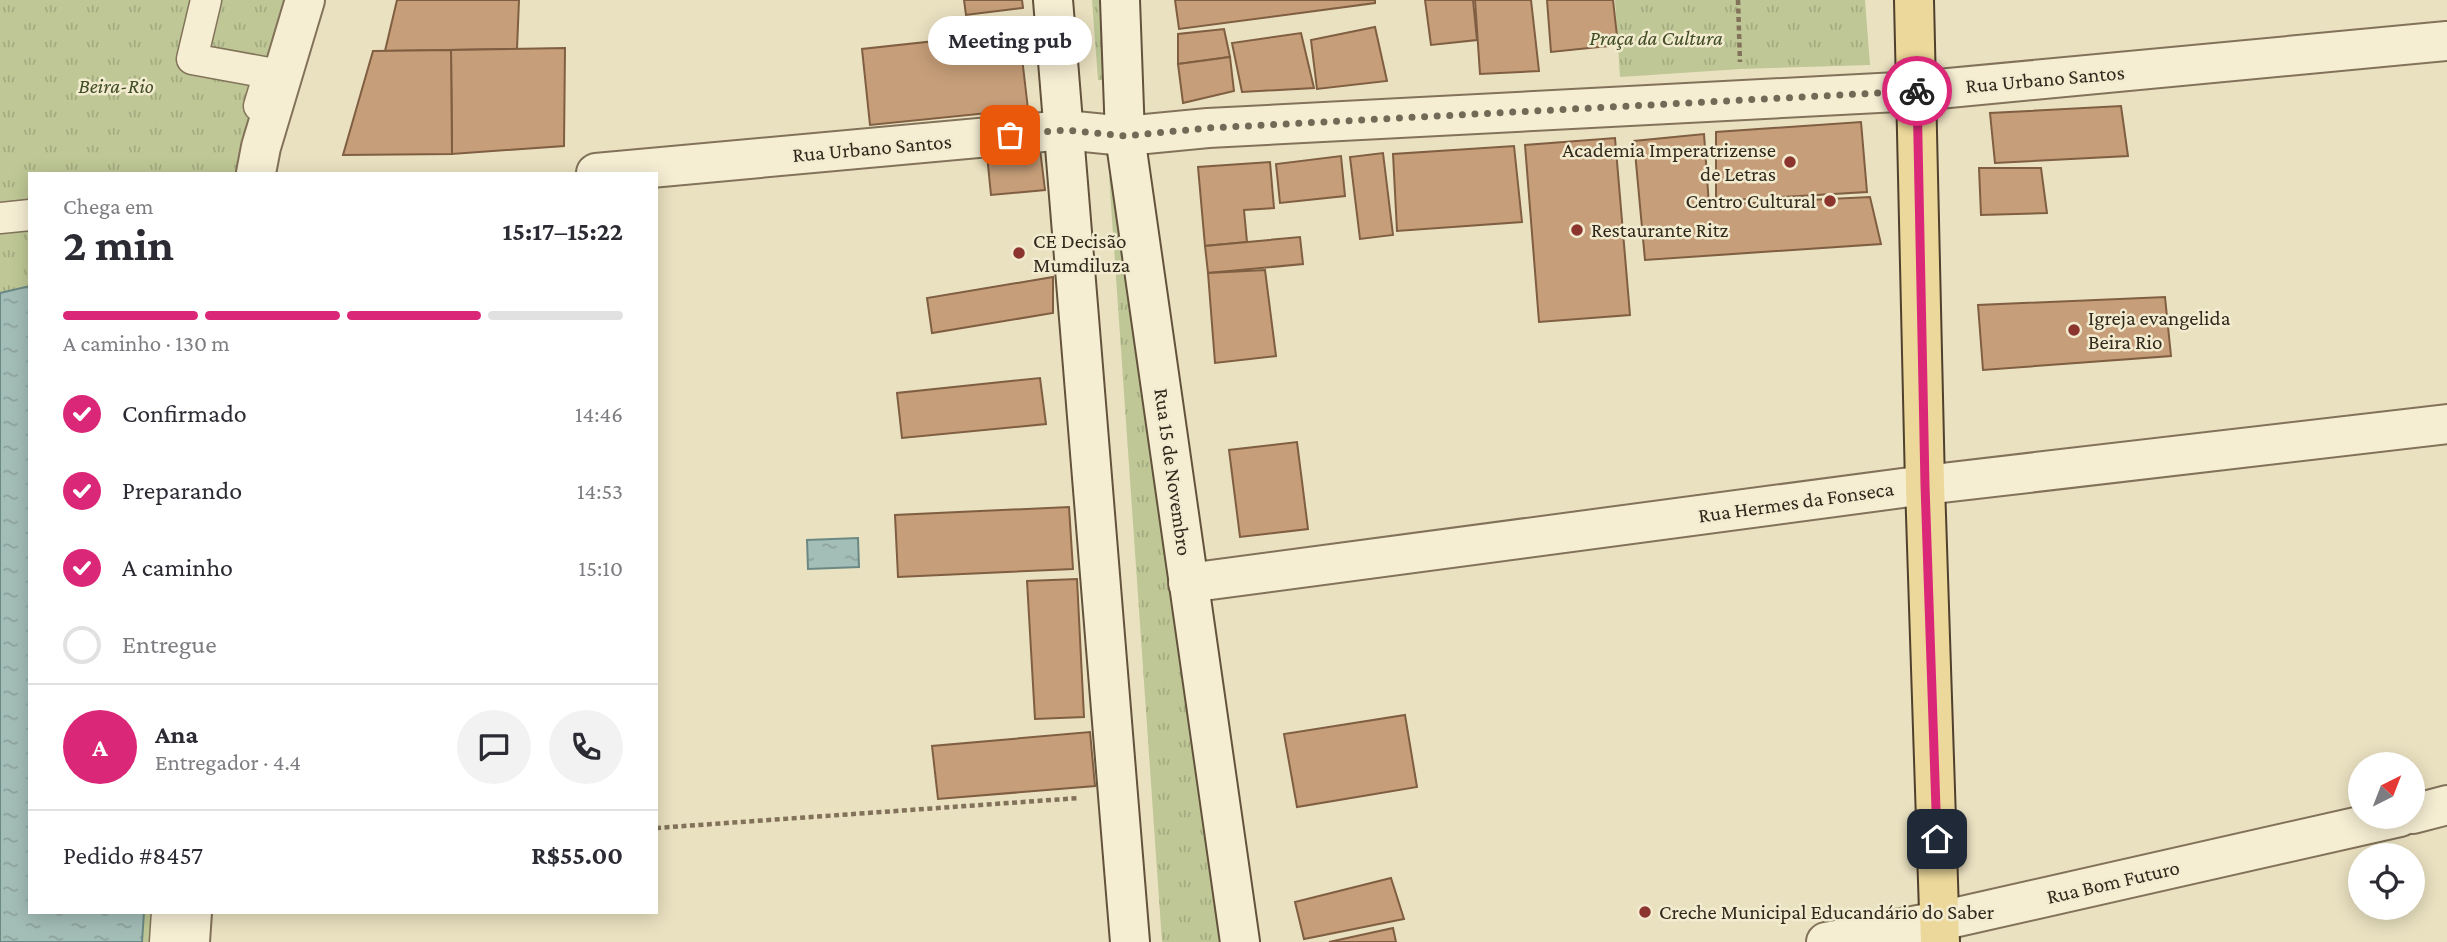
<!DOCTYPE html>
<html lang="pt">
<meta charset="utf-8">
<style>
:root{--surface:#fff;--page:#f2f2f3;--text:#2b2b33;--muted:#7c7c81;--line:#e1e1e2;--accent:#db2777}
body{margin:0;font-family:"Crimson Pro",serif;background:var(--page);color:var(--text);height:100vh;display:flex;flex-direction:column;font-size:26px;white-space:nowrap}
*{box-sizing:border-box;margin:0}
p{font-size:23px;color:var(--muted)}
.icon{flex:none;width:38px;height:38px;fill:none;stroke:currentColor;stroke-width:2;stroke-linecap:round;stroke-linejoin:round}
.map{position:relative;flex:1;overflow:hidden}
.details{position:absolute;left:28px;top:172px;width:630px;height:742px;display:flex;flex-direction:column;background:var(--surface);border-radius:0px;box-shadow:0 4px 18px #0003}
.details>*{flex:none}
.needle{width:46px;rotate:42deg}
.buttons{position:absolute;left:2348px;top:752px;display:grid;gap:14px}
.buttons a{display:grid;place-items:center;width:77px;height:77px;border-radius:50%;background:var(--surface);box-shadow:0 4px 18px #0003;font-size:35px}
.pin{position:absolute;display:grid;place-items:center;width:60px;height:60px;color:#fff;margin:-30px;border-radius:14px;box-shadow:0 4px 10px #0006}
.courier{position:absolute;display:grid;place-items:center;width:70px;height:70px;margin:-35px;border:5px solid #db2777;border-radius:50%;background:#fff;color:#222;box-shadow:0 2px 9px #0007}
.bubble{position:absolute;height:49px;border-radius:24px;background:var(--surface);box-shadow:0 4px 18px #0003;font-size:23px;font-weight:700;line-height:49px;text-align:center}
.overview em{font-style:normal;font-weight:700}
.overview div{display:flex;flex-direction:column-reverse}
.overview{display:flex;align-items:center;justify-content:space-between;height:119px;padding:0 35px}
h1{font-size:46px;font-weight:700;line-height:52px}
.bar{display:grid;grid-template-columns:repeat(4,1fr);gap:10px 7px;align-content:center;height:84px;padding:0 35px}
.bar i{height:9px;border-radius:5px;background:var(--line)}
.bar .current{background:var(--accent)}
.bar p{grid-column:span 4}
.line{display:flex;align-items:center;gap:18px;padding:0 35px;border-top:2px solid var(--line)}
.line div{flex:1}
.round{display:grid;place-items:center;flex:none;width:74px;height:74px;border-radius:37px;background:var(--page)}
ol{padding:0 35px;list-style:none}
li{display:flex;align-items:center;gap:21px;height:77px}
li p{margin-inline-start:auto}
li .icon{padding:7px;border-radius:50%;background:var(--accent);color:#fff;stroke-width:4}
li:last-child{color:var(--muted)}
li i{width:38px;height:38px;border:4px solid var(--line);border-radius:50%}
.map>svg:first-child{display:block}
</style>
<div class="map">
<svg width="2447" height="942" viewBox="0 0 2447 942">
<defs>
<pattern id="park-tufts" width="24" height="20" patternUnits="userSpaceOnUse" patternTransform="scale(1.75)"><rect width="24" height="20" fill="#bec795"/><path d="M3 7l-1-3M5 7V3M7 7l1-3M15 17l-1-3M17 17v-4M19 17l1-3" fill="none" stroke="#a4ab80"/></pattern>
<pattern id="water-ripples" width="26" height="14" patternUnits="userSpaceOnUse" patternTransform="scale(1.75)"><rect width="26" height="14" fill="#a3bdb7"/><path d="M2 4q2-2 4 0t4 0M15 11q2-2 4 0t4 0" fill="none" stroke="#8da29d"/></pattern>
</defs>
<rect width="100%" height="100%" fill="#eae1c0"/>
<g fill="url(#park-tufts)">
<path d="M0,0H288L249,173H30V912H204L201,942H0Z"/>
<path d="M1092,0H1110L1117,79L1098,80Z"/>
<path d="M1615,0H1865L1870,65L1741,69L1620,77Z"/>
<path d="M1127,172L1224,942H1162L1109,176Z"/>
</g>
<g fill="url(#water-ripples)" stroke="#6b8984" stroke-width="2">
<path d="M30,286V912H144L142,942H0V293Z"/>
<path d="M858,538L859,567L808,569L807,540Z"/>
</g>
<g fill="#c69e79" stroke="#7f5e41" stroke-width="2">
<path d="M397,0H519L517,49L385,51Z"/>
<path d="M964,0H1022L1023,8L966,15Z"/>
<path d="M1175,0H1375V3L1179,29Z"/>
<path d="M1425,0H1473L1477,40L1431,45Z"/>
<path d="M1475,0H1531L1539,71L1480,74Z"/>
<path d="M1547,0H1613L1618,45L1551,52Z"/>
<path d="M1375,27L1387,81L1317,89L1311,40Z"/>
<path d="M1224,29L1230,57L1178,64V34Z"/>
<path d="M1019,32L1028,109L870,125L862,49Z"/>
<path d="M1301,33L1314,88L1242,92L1232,43Z"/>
<path d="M565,48L564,146L452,154L451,50Z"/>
<path d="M451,50L452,154L343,155L373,51Z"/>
<path d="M1230,57L1234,91L1183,103L1178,64Z"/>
<path d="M2121,106L2128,156L1995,163L1990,113Z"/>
<path d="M1861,122L1867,192L1716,201V132Z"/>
<path d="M1704,134L1709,205L1870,197L1881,244L1645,260L1634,141Z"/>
<path d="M1615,138L1630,315L1539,322L1525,145Z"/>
<path d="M1514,146L1522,222L1397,231L1393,154Z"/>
<path d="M1040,149L1045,190L991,195L987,155Z"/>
<path d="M1383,153L1393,235L1360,239L1350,157Z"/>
<path d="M1341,156L1345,196L1280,203L1276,164Z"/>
<path d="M1270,162L1274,208L1244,210L1247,242L1205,246L1198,167Z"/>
<path d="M1979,168H2041L2047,213L1981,215Z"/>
<path d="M1300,237L1303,264L1208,273L1205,246Z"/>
<path d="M1265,270L1276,356L1215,363L1208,273Z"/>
<path d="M1053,277V313L932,333L927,298Z"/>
<path d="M2165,297L2171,356L1983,370L1978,305Z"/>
<path d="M1040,378L1046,424L902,438L897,393Z"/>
<path d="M1297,442L1308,529L1240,537L1229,450Z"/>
<path d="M1069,507L1073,569L898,577L895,515Z"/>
<path d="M1077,579L1084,717L1035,719L1027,581Z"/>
<path d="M1405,715L1417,787L1297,807L1284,734Z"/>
<path d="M1090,732L1095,786L938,799L932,746Z"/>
<path d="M1391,878L1404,919L1304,939L1295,902Z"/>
<path d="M1393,928L1396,942H1329Z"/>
</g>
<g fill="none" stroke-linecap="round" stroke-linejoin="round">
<defs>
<g id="pedestrian">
<path d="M206,0L192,59L269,73L259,106"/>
<path d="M0,218L30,215"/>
<path d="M165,942L167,912"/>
</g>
<g id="minor">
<path d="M1188,583L1925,485L2447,424"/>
<path d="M2413,814L2447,805"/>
<path d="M1826,942L1940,921L2400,817"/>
</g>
<g id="tertiary">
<path d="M256,173L261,147L305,0"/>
<path d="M596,173L1065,130L1125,136L1208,128L1917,91L2447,41"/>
<path d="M190,942L192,912"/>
</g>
<g id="secondary">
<path d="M1053,0L1130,942"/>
<path d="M1120,0L1125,136L1240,942"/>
</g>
<path id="primary" d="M1914,0L1925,485L1940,942"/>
</defs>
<use href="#pedestrian" stroke="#82725a" stroke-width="33"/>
<use href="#minor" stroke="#82725a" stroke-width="42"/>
<use href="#tertiary" stroke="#82725a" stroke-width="42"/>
<use href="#secondary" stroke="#63533d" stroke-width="42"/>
<use href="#primary" stroke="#50402e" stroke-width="42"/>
<g stroke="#82725a" stroke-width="4.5" stroke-dasharray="5 3.5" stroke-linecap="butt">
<path d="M1738,0L1740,62"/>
<path d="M656,828L1079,798"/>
</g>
<use href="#pedestrian" stroke="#f6eed3" stroke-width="30"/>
<use href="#minor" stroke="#f6eed3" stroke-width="38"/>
<use href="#tertiary" stroke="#f6eed3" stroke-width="38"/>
<use href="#secondary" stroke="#f6eed3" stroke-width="38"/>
<use href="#primary" stroke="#ecd89a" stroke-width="38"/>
</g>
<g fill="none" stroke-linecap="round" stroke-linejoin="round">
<path stroke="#726956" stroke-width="7" stroke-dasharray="0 12.6" d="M1010,135L1065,130L1125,136L1208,128L1917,91"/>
<path stroke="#db2777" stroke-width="9" d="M1917,91L1925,485L1937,839"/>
</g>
<g fill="#8c342e" stroke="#f2ebcf" stroke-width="2.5">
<circle cx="1790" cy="162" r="7"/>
<circle cx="1830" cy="201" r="7"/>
<circle cx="1577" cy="230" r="7"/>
<circle cx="1019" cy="253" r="7"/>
<circle cx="2074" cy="330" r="7"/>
<circle cx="1645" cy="912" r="7"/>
</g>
<g text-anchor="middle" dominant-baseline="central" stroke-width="5" stroke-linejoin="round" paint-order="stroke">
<g font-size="21" font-style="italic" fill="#404d25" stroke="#f2ebcf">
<text x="1656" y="38">Praça da Cultura</text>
<text x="116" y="86">Beira-Rio</text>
</g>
<g font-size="21" fill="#32291d" stroke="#f2ebcf">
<text transform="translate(2045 79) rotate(-5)">Rua Urbano Santos</text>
<text transform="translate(872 148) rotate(-5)">Rua Urbano Santos</text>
<text transform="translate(1173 472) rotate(82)">Rua 15 de Novembro</text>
<text transform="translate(1796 502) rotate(-8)">Rua Hermes da Fonseca</text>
<text transform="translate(2113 882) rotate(-13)">Rua Bom Futuro</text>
</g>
<g font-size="21" fill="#32291d" stroke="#f2ebcf" text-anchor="start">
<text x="1776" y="150" text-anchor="end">Academia Imperatrizense<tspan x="1776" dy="24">de Letras</tspan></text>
<text x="1816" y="201" text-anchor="end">Centro Cultural</text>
<text x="1591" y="230">Restaurante Ritz</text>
<text x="1033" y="241">CE Decisão<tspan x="1033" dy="24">Mumdiluza</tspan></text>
<text x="2088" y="318">Igreja evangelida<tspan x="2088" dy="24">Beira Rio</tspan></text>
<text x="1659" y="912">Creche Municipal Educandário do Saber</text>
</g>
</g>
</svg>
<div class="buttons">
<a><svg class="needle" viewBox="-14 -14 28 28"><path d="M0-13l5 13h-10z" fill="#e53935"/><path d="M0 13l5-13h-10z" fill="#7c7c81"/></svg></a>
<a><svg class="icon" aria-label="locate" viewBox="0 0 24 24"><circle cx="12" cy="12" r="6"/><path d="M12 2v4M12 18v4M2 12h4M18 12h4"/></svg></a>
</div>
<div class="pin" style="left:1010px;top:135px;background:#ea580c"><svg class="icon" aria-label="bag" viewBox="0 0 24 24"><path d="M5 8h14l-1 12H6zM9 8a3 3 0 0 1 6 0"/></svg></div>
<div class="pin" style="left:1937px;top:839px;background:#1f2937"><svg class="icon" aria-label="home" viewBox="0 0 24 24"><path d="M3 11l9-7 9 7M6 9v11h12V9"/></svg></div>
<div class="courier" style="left:1917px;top:91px"><svg class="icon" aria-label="bike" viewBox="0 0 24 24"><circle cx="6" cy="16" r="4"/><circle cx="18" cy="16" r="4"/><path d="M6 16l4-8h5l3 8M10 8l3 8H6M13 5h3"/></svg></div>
<div class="bubble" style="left:928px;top:16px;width:164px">Meeting pub</div>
<section class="details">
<div class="overview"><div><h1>2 min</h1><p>Chega em</p></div><em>15:17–15:22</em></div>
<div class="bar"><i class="current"></i><i class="current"></i><i class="current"></i><i></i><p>A caminho · 130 m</p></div>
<ol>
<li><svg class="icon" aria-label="check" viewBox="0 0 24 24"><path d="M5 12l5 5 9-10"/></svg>Confirmado<p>14:46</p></li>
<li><svg class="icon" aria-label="check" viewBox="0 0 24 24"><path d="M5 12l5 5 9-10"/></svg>Preparando<p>14:53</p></li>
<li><svg class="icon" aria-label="check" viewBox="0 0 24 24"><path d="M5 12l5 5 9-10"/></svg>A caminho<p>15:10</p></li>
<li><i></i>Entregue</li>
</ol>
<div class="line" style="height:126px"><b class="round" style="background:var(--accent);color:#fff">A</b><div><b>Ana</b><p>Entregador · 4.4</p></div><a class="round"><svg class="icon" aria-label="chat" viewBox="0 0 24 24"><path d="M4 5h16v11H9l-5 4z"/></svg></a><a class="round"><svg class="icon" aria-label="phone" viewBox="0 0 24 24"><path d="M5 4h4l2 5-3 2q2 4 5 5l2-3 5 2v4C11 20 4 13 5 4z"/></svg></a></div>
<div class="line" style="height:91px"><div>Pedido #8457</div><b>R$55.00</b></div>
</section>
</div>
